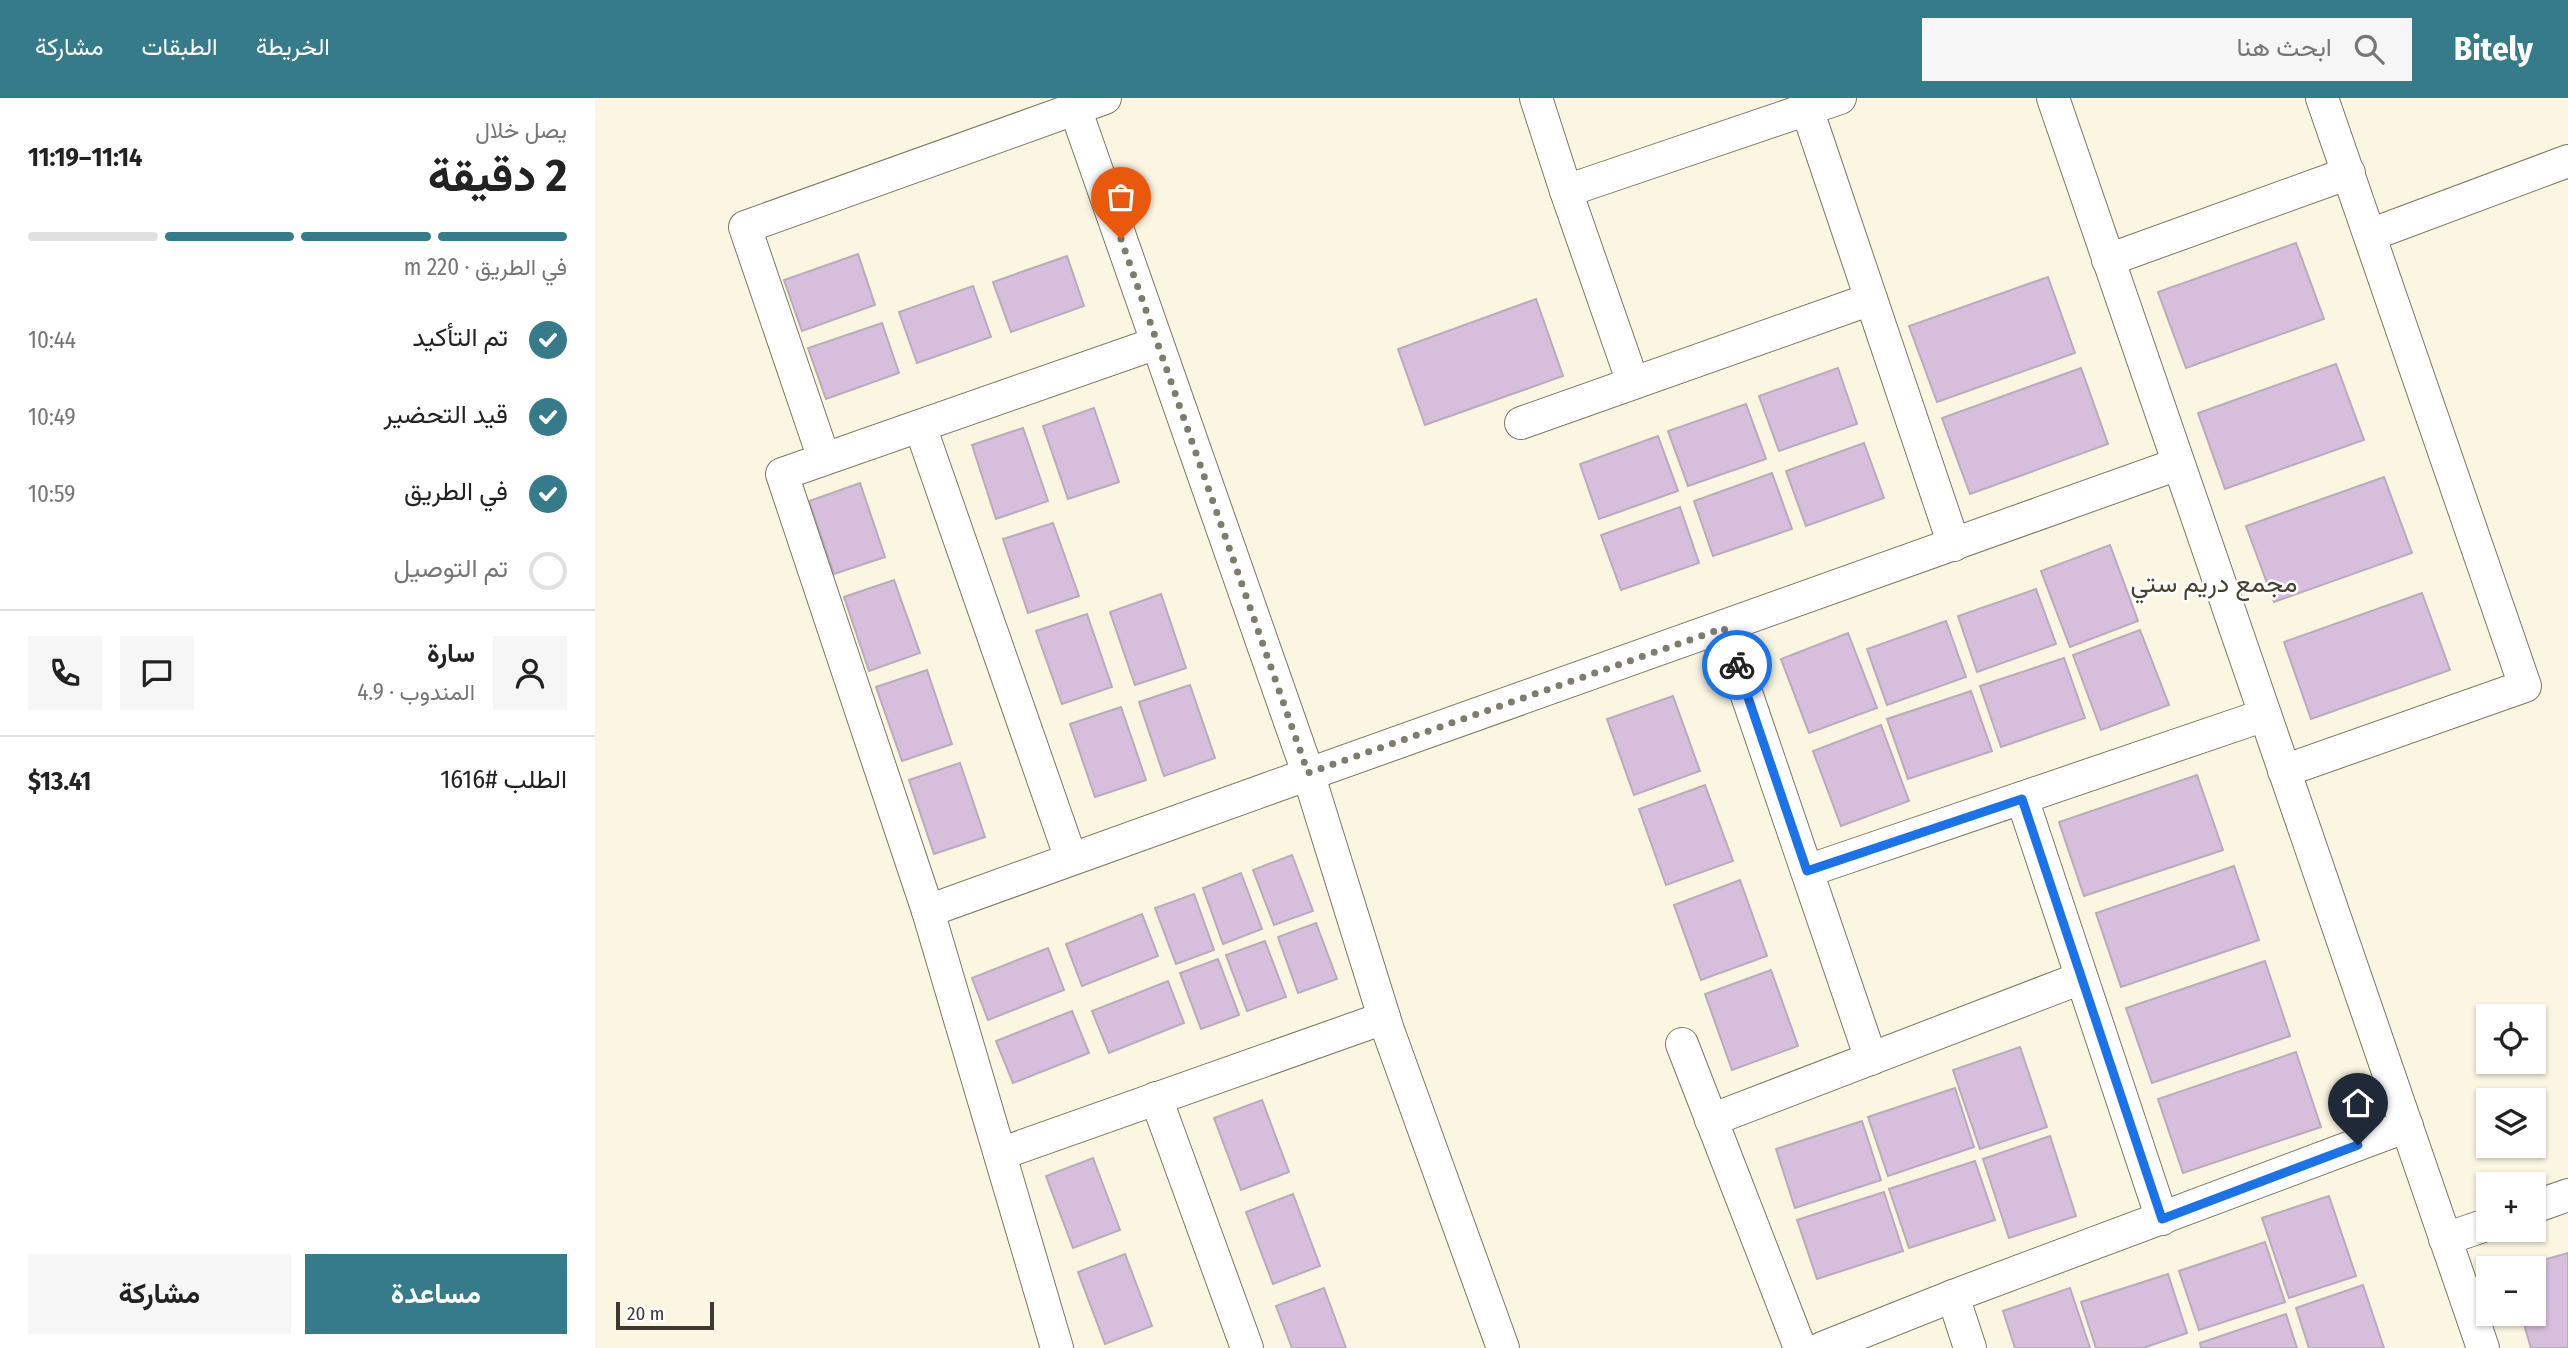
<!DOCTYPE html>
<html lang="ar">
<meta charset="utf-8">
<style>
:root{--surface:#fff;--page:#f6f6f6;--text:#222;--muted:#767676;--line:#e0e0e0;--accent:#367b8a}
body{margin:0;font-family:"Fira Sans Condensed",Vazirmatn,sans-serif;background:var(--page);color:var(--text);direction:rtl;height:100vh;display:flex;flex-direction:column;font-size:26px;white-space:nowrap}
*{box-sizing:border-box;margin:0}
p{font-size:23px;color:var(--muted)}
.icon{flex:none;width:38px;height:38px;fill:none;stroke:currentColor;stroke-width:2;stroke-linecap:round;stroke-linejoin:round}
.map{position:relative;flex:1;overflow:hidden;direction:ltr}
.side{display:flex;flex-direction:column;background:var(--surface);width:595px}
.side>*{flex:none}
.controls{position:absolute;left:1881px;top:906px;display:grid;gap:14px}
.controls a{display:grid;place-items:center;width:70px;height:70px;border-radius:0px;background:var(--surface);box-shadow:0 2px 5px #0004;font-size:35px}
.scale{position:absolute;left:21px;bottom:18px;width:98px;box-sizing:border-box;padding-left:7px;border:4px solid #3b3931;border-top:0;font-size:19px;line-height:24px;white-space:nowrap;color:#3b3931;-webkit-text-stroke:5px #fff;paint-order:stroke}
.pin{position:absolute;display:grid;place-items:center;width:60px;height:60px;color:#fff;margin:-72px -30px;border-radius:50% 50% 50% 0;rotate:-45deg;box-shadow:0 0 7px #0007}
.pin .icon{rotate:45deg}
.courier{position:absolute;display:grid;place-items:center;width:70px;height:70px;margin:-35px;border:5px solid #1a73e8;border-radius:50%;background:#fff;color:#222;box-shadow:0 2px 9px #0007}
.headline em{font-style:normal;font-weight:700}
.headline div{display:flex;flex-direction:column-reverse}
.headline{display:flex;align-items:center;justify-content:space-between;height:119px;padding:0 28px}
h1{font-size:46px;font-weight:700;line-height:52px}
.bar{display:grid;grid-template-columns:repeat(4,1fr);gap:10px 7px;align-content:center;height:84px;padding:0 28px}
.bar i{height:9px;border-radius:5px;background:var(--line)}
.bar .on{background:var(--accent)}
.bar p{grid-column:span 4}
.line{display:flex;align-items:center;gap:18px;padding:0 28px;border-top:2px solid var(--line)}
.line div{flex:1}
.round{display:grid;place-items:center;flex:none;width:74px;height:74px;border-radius:0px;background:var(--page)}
ol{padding:0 28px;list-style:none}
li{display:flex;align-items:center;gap:21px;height:77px}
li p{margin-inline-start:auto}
li .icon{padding:7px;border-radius:50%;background:var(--accent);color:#fff;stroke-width:4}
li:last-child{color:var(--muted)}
li i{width:38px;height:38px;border:4px solid var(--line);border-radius:50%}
.primary-button{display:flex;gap:14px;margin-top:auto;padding:14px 28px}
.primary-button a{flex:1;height:80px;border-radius:0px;background:var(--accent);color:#fff;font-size:28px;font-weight:700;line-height:80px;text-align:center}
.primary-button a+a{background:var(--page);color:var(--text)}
header{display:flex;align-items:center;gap:42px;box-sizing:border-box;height:98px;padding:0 35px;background:var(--accent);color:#fff}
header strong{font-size:33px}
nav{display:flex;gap:38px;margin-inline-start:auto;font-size:24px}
.search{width:490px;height:63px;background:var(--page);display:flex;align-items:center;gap:18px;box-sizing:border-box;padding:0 24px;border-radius:0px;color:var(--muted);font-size:26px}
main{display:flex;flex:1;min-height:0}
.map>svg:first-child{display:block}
</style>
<header>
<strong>Bitely</strong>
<div class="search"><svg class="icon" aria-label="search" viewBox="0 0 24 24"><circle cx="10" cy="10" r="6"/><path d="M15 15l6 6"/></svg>ابحث هنا</div>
<nav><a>الخريطة</a><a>الطبقات</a><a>مشاركة</a></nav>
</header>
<main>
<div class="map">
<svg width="1973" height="1250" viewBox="0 0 1973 1250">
<rect width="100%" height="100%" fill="#faf6e1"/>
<g fill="#d6bedc" stroke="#b9abbc" stroke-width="2">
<path d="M1701,145L1729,221L1591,270L1563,194Z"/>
<path d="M263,156L280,207L207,233L189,182Z"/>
<path d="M472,158L489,208L416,234L398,184Z"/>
<path d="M1453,179L1480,255L1342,304L1314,228Z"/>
<path d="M378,188L396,239L322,265L304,214Z"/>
<path d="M941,201L968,278L830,327L803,251Z"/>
<path d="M287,225L304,275L231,301L213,250Z"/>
<path d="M1741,266L1769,342L1630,391L1603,315Z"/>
<path d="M1243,270L1262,326L1184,353L1164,298Z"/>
<path d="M1486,270L1513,346L1375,396L1347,320Z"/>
<path d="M1151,306L1171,361L1093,388L1073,333Z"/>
<path d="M499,310L524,384L473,401L448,328Z"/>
<path d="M428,330L453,403L401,421L377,347Z"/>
<path d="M1063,338L1083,393L1004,421L985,366Z"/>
<path d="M1269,345L1289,400L1211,428L1191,373Z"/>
<path d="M1177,375L1197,431L1118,458L1099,403Z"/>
<path d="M1789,379L1817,455L1679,504L1651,428Z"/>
<path d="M265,385L290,459L239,476L214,403Z"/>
<path d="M1085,409L1104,465L1026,492L1006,437Z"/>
<path d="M458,425L484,498L433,515L408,441Z"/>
<path d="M1515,447L1543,523L1475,549L1446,473Z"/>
<path d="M299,482L325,555L274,573L249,499Z"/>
<path d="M1441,491L1461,546L1382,574L1363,518Z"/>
<path d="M1827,495L1855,572L1716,621L1689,544Z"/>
<path d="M566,496L591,570L540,587L515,514Z"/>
<path d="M492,516L517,589L467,606L441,533Z"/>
<path d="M1351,523L1371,579L1292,607L1272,551Z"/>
<path d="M1545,532L1574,607L1506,632L1478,557Z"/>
<path d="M1253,535L1282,610L1214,635L1186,561Z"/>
<path d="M1469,560L1490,620L1406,649L1385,588Z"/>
<path d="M332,572L357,646L307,663L281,589Z"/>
<path d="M595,587L620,660L569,678L544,604Z"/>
<path d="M1376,593L1397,653L1313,681L1292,621Z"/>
<path d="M1078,598L1105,673L1039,697L1012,621Z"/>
<path d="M526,609L551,682L500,699L475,626Z"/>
<path d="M1286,627L1314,703L1246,728L1218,653Z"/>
<path d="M365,665L390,739L339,756L314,682Z"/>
<path d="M1602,677L1628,752L1489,798L1464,724Z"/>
<path d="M1110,687L1138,763L1071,787L1044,711Z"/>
<path d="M697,757L718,813L679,827L658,772Z"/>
<path d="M1639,768L1664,842L1526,889L1501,815Z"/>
<path d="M646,775L667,831L628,846L608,790Z"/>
<path d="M1145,782L1172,858L1106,882L1079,807Z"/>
<path d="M599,796L619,852L581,866L560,810Z"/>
<path d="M547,816L563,858L487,888L471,846Z"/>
<path d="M721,825L742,881L703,895L683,839Z"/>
<path d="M670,843L691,899L652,913L631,857Z"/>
<path d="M453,850L469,892L393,922L377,880Z"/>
<path d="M623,861L644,917L606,931L585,875Z"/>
<path d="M1670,863L1695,938L1557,985L1531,910Z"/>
<path d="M1176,872L1203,948L1137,972L1110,896Z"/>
<path d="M573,883L589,925L514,955L497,913Z"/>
<path d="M477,913L494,955L418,985L401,943Z"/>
<path d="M1425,949L1452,1029L1385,1051L1358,972Z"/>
<path d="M1701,954L1726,1029L1588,1075L1563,1001Z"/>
<path d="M1360,990L1379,1049L1293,1078L1273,1019Z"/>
<path d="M667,1002L694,1074L646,1092L619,1020Z"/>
<path d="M1267,1023L1286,1082L1200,1110L1181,1051Z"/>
<path d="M1455,1038L1481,1118L1414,1140L1388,1061Z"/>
<path d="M498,1060L525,1132L478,1150L451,1078Z"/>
<path d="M1380,1063L1400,1122L1314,1150L1294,1091Z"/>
<path d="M1289,1094L1308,1153L1222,1181L1202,1122Z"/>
<path d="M698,1096L725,1168L678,1186L651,1114Z"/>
<path d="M1734,1098L1761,1178L1694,1200L1667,1120Z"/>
<path d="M1670,1144L1690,1204L1604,1232L1584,1173Z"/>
<path d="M1973,1155V1250H1936L1926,1216H1939V1171H1916Z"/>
<path d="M530,1156L557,1228L510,1246L483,1174Z"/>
<path d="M1573,1176L1592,1235L1548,1250H1501L1486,1204Z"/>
<path d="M1768,1187L1789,1250H1714L1701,1210Z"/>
<path d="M729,1190L751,1250H697L681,1208Z"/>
<path d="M1475,1190L1495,1250H1420L1408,1213Z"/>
<path d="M1691,1216L1702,1250H1606L1605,1245Z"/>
</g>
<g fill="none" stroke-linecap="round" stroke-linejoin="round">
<defs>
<g id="minor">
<path d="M941,0L971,93L1038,285"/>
<path d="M1458,0L1888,1250"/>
<path d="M480,10L713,675L793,932L908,1250"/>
<path d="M1212,11L1359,447"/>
<path d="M971,93L1245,0"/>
<path d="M1775,137L1973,63"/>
<path d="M1513,162L1754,75"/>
<path d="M926,325L1276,201"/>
<path d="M325,328L476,761"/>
<path d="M229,361L150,129L510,0"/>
<path d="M1129,530L1276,961"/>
<path d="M1689,673L1930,588L1727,0"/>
<path d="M1427,700L1567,1121"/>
<path d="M1212,773L1670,617"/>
<path d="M333,813C749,662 1167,516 1583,366"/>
<path d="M1087,946L1205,1250"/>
<path d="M561,1000L652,1250"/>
<path d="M1116,1022L1486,880"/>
<path d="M405,1056L789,920"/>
<path d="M1939,1109L1973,1097"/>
<path d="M1850,1141L1894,1126"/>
<path d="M1358,1198L1375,1250"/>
<path d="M462,1250L333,813L187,376L562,245"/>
<path d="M1227,1250L1358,1198L1812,1028"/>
</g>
</defs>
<use href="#minor" stroke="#7b7865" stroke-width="34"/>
<use href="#minor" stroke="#fff" stroke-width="32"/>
</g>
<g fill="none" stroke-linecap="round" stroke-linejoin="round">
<path stroke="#7e7b6f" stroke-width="7" stroke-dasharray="0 12.6" d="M526,141L713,675L1129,530L1142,567"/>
<path stroke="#1a73e8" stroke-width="9" d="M1142,567L1212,773L1427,701L1567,1121L1763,1047"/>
</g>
<g text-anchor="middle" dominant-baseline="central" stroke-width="5" stroke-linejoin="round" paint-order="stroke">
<g font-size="26" fill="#454231" stroke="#fff">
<text x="1619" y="485">مجمع دريم ستي</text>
</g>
</g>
</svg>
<div class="controls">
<a><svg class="icon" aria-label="locate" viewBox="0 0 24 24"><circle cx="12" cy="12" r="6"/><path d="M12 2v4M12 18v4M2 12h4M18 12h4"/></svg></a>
<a><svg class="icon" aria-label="layers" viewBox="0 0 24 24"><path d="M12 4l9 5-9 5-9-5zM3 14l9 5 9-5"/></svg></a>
<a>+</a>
<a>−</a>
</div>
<div class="scale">20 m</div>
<div class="pin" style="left:526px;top:141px;background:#ea580c"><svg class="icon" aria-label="bag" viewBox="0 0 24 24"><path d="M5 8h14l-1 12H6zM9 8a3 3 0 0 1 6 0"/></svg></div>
<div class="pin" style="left:1763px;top:1047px;background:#1f2937"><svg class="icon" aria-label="home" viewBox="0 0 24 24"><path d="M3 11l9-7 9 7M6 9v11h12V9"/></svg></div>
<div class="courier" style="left:1142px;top:567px"><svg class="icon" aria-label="bike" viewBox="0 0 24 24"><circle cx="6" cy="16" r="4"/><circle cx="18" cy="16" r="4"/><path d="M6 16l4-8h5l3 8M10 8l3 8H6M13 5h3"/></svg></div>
</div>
<section class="side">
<div class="headline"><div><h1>2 دقيقة</h1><p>يصل خلال</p></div><em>11:14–11:19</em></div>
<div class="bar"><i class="on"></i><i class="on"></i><i class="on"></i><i></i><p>في الطريق · 220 m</p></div>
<ol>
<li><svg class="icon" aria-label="check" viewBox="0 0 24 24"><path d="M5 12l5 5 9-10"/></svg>تم التأكيد<p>10:44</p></li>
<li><svg class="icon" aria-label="check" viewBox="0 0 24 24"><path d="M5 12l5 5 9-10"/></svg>قيد التحضير<p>10:49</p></li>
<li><svg class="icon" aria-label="check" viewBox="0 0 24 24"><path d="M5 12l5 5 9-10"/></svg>في الطريق<p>10:59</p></li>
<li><i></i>تم التوصيل</li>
</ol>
<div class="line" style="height:126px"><a class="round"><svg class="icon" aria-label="person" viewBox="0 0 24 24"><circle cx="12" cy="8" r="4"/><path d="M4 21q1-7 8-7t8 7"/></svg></a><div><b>سارة</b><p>المندوب · 4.9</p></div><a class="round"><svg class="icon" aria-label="chat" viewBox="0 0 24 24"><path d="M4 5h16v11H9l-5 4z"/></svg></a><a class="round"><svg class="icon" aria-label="phone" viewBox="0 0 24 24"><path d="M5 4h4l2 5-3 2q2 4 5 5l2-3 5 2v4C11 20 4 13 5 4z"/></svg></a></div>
<div class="line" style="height:91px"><div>الطلب #1616</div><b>$13.41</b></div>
<div class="primary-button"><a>مساعدة</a><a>مشاركة</a></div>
</section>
</main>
